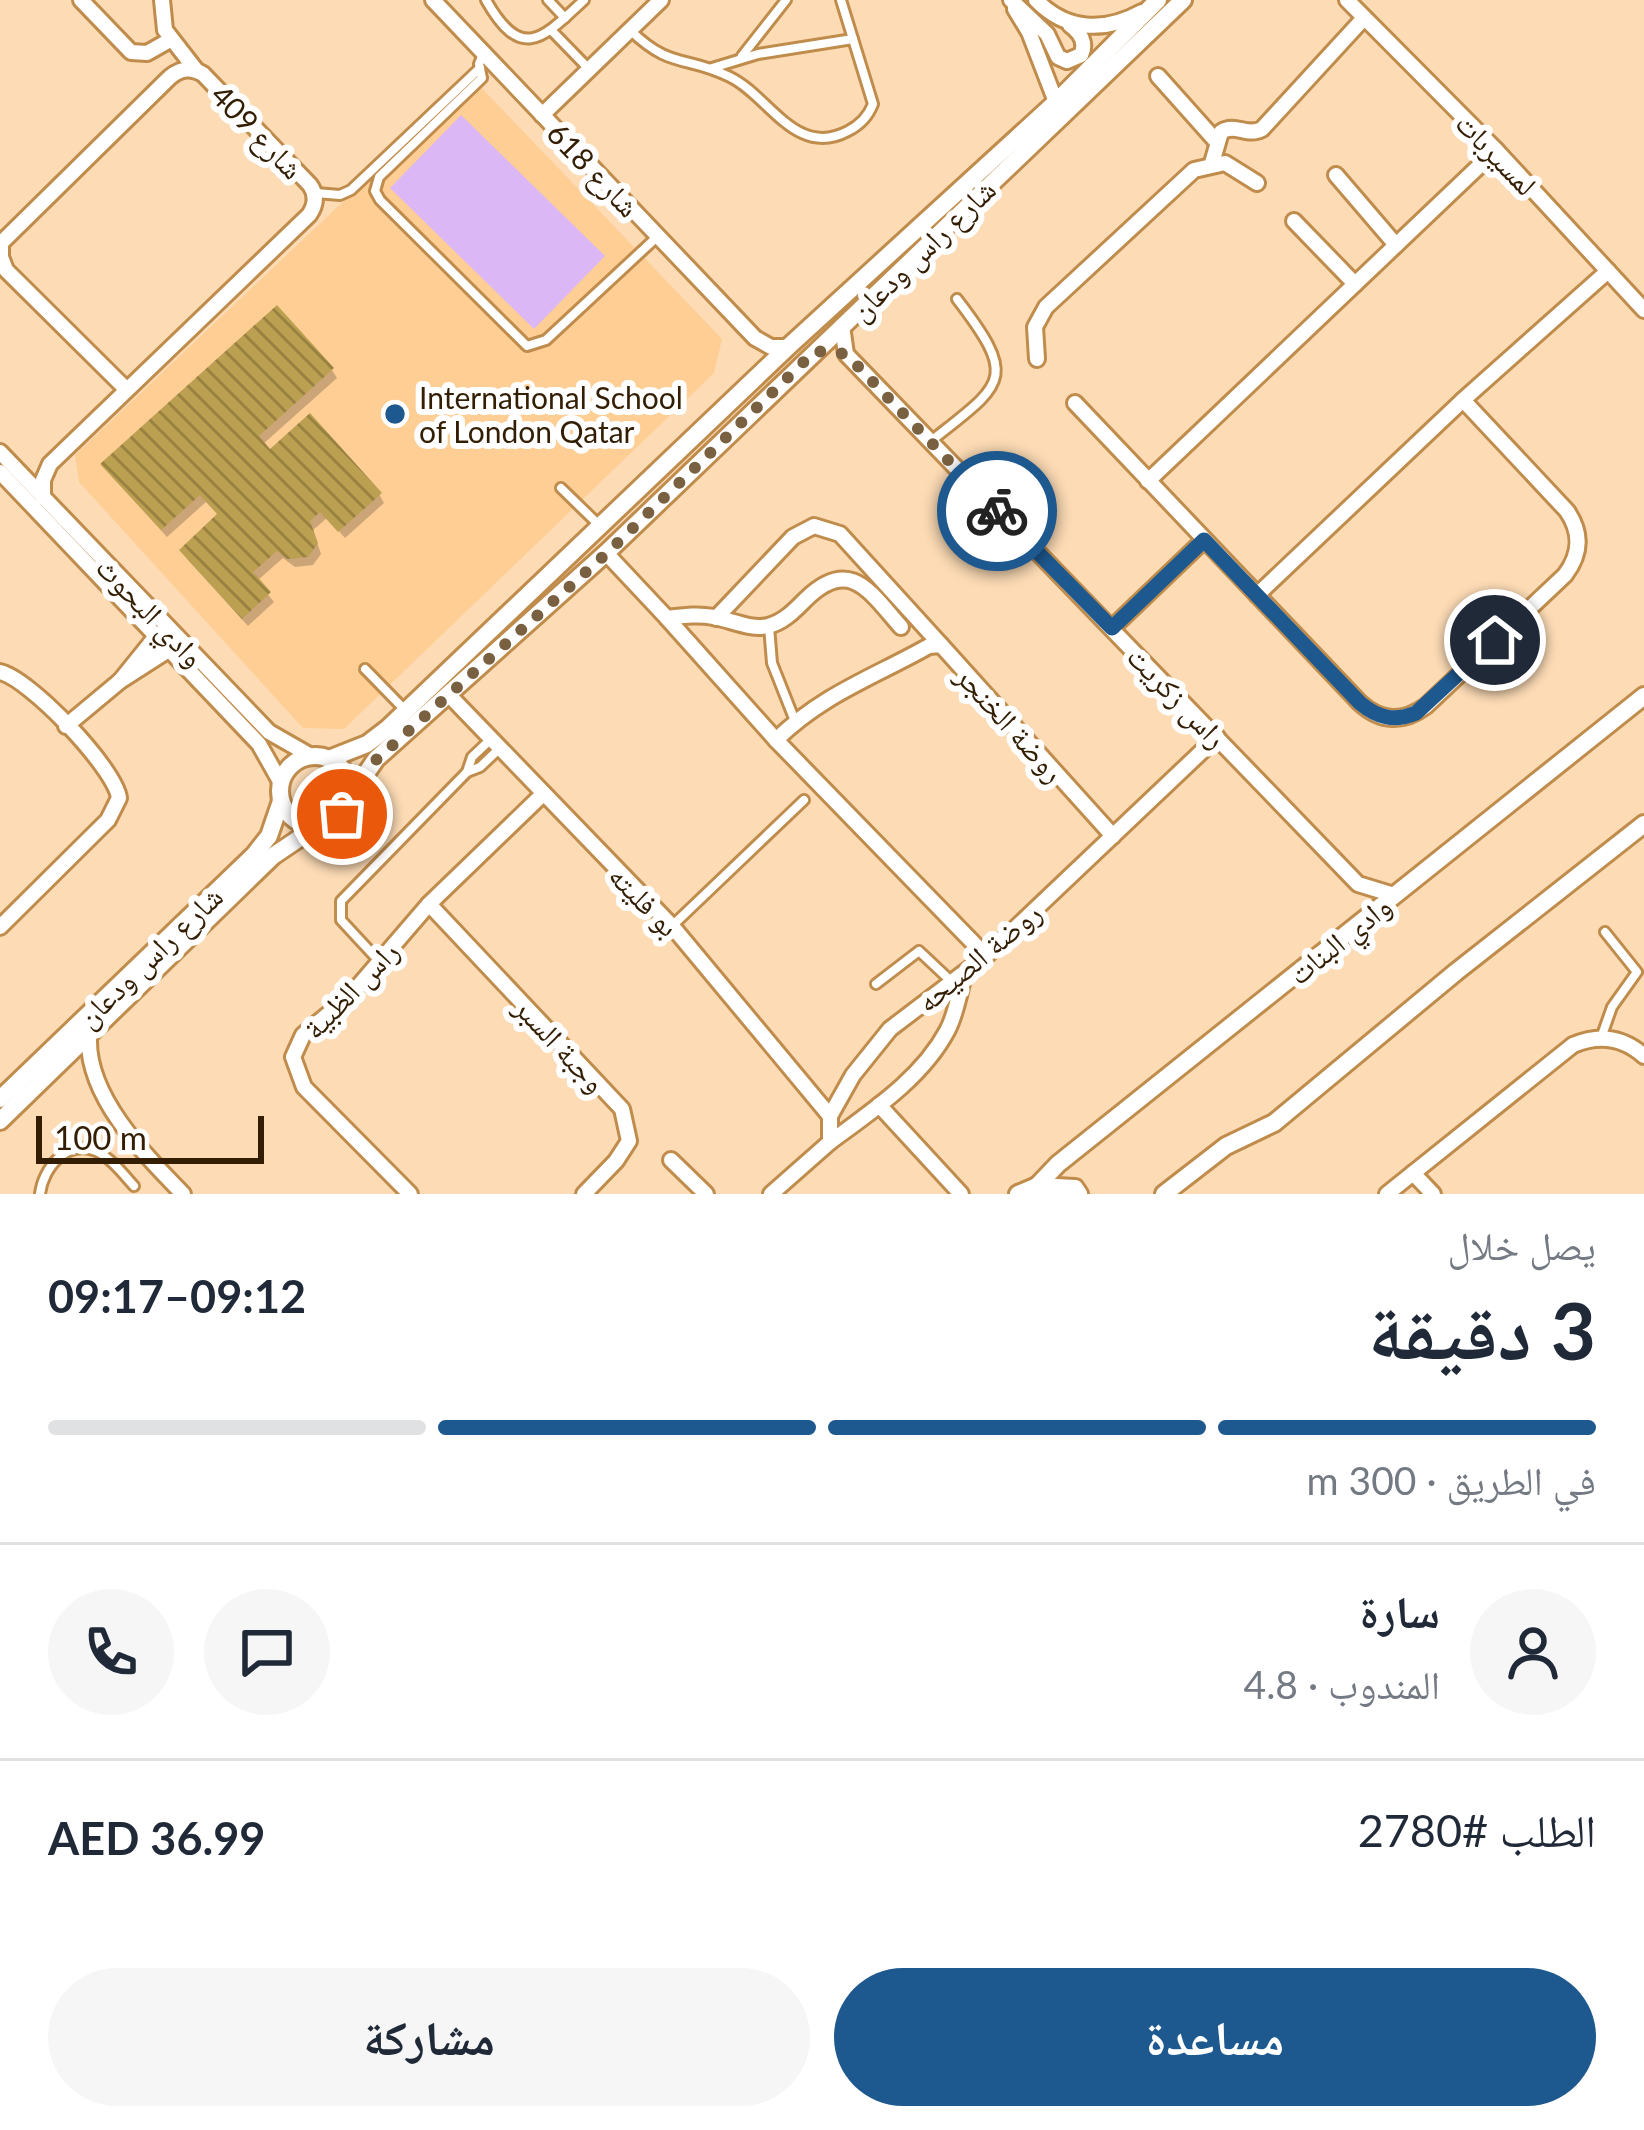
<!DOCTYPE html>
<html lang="ar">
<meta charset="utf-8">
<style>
:root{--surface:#fff;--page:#f6f6f7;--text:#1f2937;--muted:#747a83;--line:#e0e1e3;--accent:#1d588f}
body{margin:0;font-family:Lato,"Noto Naskh Arabic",sans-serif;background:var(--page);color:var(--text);direction:rtl;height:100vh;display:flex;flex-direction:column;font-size:45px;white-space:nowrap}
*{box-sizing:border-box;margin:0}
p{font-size:39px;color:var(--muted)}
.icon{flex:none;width:66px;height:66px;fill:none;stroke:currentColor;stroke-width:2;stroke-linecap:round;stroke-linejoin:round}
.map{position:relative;height:1194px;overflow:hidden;direction:ltr}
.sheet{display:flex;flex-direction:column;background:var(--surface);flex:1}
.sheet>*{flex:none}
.scale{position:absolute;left:36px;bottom:30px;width:228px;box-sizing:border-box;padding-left:12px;border:6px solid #331e03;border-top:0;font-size:33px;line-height:42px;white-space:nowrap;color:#331e03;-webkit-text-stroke:9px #fff;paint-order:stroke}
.pin{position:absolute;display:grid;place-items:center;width:102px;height:102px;color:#fff;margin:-51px;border:6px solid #fff;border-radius:50%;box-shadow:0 3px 12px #0007}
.courier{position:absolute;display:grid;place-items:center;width:120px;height:120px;margin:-60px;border:9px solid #1d588f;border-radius:50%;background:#fff;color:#222;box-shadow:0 3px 15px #0007}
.headline em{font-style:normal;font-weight:700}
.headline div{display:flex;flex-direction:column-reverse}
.headline{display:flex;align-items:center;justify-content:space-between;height:204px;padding:0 48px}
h1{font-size:78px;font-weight:700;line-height:90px}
.bar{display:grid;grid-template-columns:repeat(4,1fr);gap:18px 12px;align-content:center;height:144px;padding:0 48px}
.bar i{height:15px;border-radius:9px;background:var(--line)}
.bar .on{background:var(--accent)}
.bar p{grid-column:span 4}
.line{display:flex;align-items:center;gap:30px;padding:0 48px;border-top:3px solid var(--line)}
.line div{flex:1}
.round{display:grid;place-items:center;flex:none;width:126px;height:126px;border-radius:63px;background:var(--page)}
.button{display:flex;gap:24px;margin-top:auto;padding:24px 48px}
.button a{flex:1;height:138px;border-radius:72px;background:var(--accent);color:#fff;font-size:48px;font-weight:700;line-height:138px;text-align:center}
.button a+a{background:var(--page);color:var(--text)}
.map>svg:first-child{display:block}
</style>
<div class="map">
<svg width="1644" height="1194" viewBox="0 0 1644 1194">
<defs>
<pattern id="building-back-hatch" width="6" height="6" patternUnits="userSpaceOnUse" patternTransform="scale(3)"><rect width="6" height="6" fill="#bba051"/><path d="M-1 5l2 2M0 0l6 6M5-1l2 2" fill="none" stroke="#998241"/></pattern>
</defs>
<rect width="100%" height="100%" fill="#fcdbb5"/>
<path fill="#fece95" d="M473,79L722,339L714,373L344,729L303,728L79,482L75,455Z"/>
<path fill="#dbb7f6" d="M461,115L605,256L534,329L390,188Z"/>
<path fill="#0003" d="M332,370L337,378L262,445L270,453L379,494L384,503L345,538L327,518L313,530L321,554L313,565L295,567L283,558L257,581L274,602L248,626L187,559L220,516L206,502L167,537L109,473Z"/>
<path fill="url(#building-back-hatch)" d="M277,305L334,368L259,436L270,449L310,413L382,493L338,532L320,512L310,521L318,543L308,557L287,559L277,551L253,572L271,592L242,619L179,550L217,514L200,495L161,530L100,464Z"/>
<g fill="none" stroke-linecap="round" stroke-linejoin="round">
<defs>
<g id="service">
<path d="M486,0C522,64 544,37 584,0"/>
<path d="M548,0L565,18"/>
<path d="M630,30C671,70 686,55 730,77C769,96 796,159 848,131C860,125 868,117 873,104L841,0"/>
<path d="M552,31L588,68"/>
<path d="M483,54L479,64L482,78L379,177L375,191L380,200L527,346L546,340L658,236"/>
<path d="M742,56L786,0"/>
<path d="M712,68L758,54L853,39"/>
<path d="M316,193L340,195L351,190L480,68"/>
<path d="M931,441C1004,383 1019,380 957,299"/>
<path d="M561,488L599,525"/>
<path d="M769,626L772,663L795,721"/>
<path d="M365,669L406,711"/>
<path d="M467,772L472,757L490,740"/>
<path d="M672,926L804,800"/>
<path d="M379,961L341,920V901L467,772L480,767L499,749"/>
<path d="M876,984L919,951L953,983"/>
<path d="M1601,1038L1612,1007L1637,972L1605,932"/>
<path d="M40,1194C43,1168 67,1139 96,1151C111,1158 124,1175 134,1186"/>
</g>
<g id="minor">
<path d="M81,0L131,52L147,53L170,40"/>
<path d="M162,0L165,30L196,70"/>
<path d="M433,0L755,338L771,347H788"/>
<path d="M1011,0L1047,34L1058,57L1067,61L1081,55C1087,43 1080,32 1070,25"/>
<path d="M1036,0C1066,31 1104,33 1142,12"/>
<path d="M1347,0L1496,150L1644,310"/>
<path d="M1015,9L1029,32L1056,102"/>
<path d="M1158,76L1216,141"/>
<path d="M542,115L661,0"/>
<path d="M1212,163L1221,132C1236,123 1247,137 1262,129L1364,18"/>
<path d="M1336,175L1396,245"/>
<path d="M1294,221L1355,284"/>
<path d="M842,326L846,354L1358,884L1394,895"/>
<path d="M1037,359L1035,327L1046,307L1194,170L1225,163L1257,183"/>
<path d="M1075,403L1360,703C1381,722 1403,723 1426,706L1565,575C1581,554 1582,533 1567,511L1463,400"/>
<path d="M0,452L269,732L311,756"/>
<path d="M0,472L259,744L281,783"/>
<path d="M1148,481L1496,150"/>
<path d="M43,498V480L50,464L309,215C316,205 317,195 310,185L203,74C191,67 181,68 170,77L1,243V257L6,270L127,390"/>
<path d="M606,553L667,618C684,616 697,614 714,617C731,620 751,630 768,626C784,622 795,610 806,599C850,556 870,592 901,627"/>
<path d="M1257,595L1463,400L1608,271"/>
<path d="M667,618L776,740L986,956"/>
<path d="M716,618L793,537L814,526L840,534L941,645"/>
<path d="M1112,628L1204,540"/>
<path d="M0,672C29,678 115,768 119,798L108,820L0,927"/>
<path d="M120,681L158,634"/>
<path d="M448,694L672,926L830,1116"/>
<path d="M66,726L120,681L173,647"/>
<path d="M776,740C823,694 874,677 929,646L941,645L1113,836"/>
<path d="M429,904L622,1109L629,1141L616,1161L584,1194"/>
<path d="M89,1038C87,1097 145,1155 183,1194"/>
<path d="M879,1105L961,1194"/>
<path d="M830,1142C872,1111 922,1078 947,1031C956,1015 959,993 964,976"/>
<path d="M671,1160L706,1194"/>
<path d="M1413,1173L1433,1194"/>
<path d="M410,1194L304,1087L293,1057L303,1035L349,997L429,904L542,795"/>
<path d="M771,1194L830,1142V1116L853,1075L890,1029L986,956L1217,737"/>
<path d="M1387,1194L1573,1045C1599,1034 1623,1037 1644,1056"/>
</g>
<g id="tertiary">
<circle cx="315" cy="791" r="35"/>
<path d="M329,759L367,744L388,728L788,347L1056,102L1158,0"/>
<path d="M350,797L376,759L606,553L1183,0"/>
<path d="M0,1099L254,855L269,836L281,801"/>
<path d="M0,1121L273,856L316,827"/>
<path d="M1037,1186L1058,1164L1644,696"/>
<path d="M1018,1194L1037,1186L1075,1188L1079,1194"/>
<path d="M1164,1194L1226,1146L1274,1123L1456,972L1644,824"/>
</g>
</defs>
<use href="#service" stroke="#c08c4c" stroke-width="14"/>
<use href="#minor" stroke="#c08c4c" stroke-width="20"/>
<use href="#tertiary" stroke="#c08c4c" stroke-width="22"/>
<use href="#service" stroke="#fff" stroke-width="8"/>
<use href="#minor" stroke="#fff" stroke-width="14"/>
<use href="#tertiary" stroke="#fff" stroke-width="16"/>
</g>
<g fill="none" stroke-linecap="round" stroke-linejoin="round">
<path stroke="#796041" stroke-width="12" stroke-dasharray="0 21.6" d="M342,814L357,784L376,760L606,554L815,351L846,354L997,511"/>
<path stroke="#1d588f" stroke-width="15" d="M997,511L1112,628L1204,540L1360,703C1378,718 1394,722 1416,713L1495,640"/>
</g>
<circle fill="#1d588f" stroke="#fff" stroke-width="4.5" cx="395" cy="414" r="12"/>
<g text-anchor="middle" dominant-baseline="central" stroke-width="12" stroke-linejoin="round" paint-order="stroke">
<g font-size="30" fill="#331e03" stroke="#fff">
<text transform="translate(258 131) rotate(46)">شارع 409</text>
<text transform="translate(1497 153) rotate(46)">لمسيربات</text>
<text transform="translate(594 169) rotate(46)">شارع 618</text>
<text transform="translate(922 249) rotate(-44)">شارع راس ودعان</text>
<text transform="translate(151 611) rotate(46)">وادي البحوث</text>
<text transform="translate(1178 696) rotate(46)">راس زكريت</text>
<text transform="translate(1011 723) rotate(48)">روضة الخنجر</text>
<text transform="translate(645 900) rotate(46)">بو فليته</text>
<text transform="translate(1339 939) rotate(-39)">وادي البنات</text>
<text transform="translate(149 956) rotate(-44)">شارع راس ودعان</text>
<text transform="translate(978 956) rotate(-40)">روضة الصيحه</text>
<text transform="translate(350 989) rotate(-46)">راس الظبية</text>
<text transform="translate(561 1044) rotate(47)">وجبة السبر</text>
</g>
<g font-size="30" fill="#331e03" stroke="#fff" text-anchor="start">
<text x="419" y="397">International School<tspan x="419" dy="34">of London Qatar</tspan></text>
</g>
</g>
</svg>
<div class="scale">100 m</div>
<div class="pin" style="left:342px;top:814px;background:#ea580c"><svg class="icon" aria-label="bag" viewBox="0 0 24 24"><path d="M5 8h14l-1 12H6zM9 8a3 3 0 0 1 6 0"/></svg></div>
<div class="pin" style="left:1495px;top:640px;background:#1f2937"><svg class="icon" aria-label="home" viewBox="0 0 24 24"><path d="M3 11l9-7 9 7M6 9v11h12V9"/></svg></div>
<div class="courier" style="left:997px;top:511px"><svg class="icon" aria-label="bike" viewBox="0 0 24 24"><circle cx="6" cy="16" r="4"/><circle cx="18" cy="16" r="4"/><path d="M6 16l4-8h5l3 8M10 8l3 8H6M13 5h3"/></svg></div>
</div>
<section class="sheet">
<div class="headline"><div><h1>3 دقيقة</h1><p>يصل خلال</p></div><em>09:12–09:17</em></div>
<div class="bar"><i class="on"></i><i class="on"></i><i class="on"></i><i></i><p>في الطريق · 300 m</p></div>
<div class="line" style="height:216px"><a class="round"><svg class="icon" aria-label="person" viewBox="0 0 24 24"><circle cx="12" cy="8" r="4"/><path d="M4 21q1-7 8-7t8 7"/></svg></a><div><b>سارة</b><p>المندوب · 4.8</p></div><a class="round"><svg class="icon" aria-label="chat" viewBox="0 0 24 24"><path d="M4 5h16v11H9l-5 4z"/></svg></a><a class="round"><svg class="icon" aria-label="phone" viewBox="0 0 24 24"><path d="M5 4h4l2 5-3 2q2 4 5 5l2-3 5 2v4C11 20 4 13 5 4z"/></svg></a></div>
<div class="line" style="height:156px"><div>الطلب #2780</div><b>AED 36.99</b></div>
<div class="button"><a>مساعدة</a><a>مشاركة</a></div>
</section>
